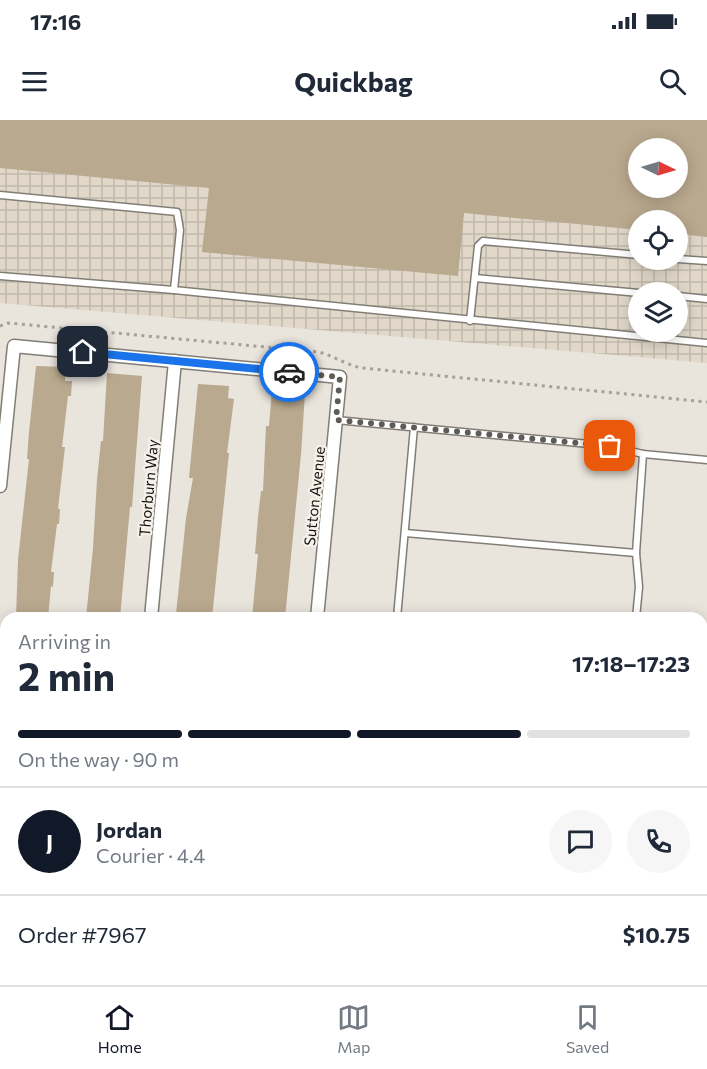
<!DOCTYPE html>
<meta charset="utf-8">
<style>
:root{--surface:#fff;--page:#f6f6f7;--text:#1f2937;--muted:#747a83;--line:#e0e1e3;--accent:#111827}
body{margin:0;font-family:Commissioner,sans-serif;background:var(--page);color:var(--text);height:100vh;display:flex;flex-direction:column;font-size:22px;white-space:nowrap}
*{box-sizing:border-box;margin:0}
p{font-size:20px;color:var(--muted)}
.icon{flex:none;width:33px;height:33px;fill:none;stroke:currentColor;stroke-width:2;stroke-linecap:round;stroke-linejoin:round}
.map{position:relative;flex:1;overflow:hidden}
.details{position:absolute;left:0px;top:492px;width:708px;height:374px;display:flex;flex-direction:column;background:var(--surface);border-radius:18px 18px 0 0;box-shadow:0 3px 15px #0003}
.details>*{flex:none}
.needle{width:39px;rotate:95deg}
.buttons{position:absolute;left:628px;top:18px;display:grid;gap:12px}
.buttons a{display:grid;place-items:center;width:60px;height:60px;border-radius:50%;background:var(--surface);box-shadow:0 3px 15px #0003;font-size:30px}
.pin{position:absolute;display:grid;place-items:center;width:51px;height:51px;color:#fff;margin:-26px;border-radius:12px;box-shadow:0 3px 9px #0006}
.courier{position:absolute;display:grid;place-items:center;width:60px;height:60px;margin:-30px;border:4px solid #1a73e8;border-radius:50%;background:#fff;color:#222;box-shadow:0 2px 8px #0007}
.summary em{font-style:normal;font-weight:700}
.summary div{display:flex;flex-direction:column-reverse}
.summary{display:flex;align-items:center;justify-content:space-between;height:102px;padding:0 18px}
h1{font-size:39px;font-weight:700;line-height:45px}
.bar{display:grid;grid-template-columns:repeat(4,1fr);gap:9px 6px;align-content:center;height:72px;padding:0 18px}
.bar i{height:8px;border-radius:4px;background:var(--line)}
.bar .selected{background:var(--accent)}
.bar p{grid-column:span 4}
.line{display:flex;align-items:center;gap:15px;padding:0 18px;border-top:2px solid var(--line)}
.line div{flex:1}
.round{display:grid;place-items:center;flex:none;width:63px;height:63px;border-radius:32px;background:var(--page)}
.status{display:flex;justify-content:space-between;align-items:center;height:42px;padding:0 30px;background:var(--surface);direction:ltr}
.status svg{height:16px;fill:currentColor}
header{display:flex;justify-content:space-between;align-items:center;height:78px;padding:0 18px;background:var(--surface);font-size:27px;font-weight:700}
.menu{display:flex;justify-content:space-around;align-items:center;height:84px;border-top:2px solid var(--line);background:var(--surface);font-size:16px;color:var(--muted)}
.menu a{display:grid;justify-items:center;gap:3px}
.menu .selected{color:var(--accent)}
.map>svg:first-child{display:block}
</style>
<div class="status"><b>17:16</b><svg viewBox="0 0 49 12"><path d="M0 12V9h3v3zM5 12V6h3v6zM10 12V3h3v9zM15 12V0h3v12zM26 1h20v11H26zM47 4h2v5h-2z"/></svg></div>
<header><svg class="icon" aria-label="menu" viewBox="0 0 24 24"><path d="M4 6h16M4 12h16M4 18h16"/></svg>Quickbag<svg class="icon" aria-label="search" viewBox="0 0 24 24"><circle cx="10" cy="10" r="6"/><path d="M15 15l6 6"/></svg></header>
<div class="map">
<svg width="707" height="865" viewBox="0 0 707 865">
<defs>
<pattern id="industrial-grid" width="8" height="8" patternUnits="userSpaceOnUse" patternTransform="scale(1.5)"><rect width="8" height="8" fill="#e1d8ca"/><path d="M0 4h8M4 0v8" fill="none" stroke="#c0b8ac"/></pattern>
<pattern id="grass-tufts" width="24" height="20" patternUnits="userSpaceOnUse" patternTransform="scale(1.5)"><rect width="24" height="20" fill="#b2bea8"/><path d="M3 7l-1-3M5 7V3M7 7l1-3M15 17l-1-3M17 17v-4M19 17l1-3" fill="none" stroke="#98a290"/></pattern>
</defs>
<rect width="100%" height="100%" fill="#e9e4dc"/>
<path fill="url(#industrial-grid)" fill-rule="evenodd" d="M0,0H707V243L0,183ZM639,28H678V68H639ZM639,100H678V140H639ZM639,172H678V212H639Z"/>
<path fill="url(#grass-tufts)" d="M0,703L6,704V782H0Z"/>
<g fill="#b9a98e" fill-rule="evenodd">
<path d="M0,0H707V117L678,114V100H639V110L464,93L458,156L202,132L209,68L0,48ZM639,28H678V68H639Z"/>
<path d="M36,246L66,247L65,261H72L71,276H68L62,327H65L58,389H60L59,404H57L51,452H54L53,467L51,466L48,498L16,497L18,440L29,339H27L29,312Z"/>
<path d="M107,253L142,256L132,387H130L120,498H86L93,428L97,360L101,321H103Z"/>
<path d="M198,264L229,266L228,278L234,279L227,333H229L212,498L176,494L186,398L193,358H189Z"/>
<path d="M272,270L305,273L301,334L285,498H252L258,434H255L258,397L261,371H263L266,306H269Z"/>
</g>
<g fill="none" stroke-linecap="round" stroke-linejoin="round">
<defs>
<g id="lane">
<path d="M0,75L177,92L180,110L174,170L707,223"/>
<path d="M678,139L707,141"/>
<path d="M0,156L174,170"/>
<path d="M475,158L639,173"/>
<path d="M678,176L707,179"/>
<path d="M470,201L478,126L483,121L639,135"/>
<path d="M336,300L610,326L643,334L707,340"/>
<path d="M405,413L636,433"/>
<path d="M397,498L414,307"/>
<path d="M636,498L639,467L636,433L643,334"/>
<path d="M702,678H707"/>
</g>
<g id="street">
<path d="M0,366L14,226L340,257L317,498"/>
<path d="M151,498L175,241"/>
<path d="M0,598L6,599"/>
<path d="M0,691H6"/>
<path d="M0,786L6,787"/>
<path d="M119,865V860"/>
<path d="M283,865L284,860"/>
</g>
</defs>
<use href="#lane" stroke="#827e77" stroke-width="9"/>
<use href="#street" stroke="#827e77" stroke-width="15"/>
<path stroke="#a4a09a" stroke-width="3" stroke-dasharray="3 4.5" stroke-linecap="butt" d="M0,206L8,203L319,232C334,236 346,245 362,248L707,282"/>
<use href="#lane" stroke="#fff" stroke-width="6"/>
<use href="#street" stroke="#fff" stroke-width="12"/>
</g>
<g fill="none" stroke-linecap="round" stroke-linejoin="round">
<path stroke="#5f5c57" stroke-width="6" stroke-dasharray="0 10.8" d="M289,252L340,257L336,300L610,326"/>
<path stroke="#1a73e8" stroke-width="8" d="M83,232L289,252"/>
</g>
<g text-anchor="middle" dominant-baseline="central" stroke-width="4.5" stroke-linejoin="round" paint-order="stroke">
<g font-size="15" fill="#141210" stroke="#f6f1ea">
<text transform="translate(148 368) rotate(-85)">Thorburn Way</text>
<text transform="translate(314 376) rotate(-84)">Sutton Avenue</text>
</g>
</g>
</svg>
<div class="buttons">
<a><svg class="needle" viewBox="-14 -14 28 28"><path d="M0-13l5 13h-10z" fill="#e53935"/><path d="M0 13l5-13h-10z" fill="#747a83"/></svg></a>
<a><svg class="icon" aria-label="locate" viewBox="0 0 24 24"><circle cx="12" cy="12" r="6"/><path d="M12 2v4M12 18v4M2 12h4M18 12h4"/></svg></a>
<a><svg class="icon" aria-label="layers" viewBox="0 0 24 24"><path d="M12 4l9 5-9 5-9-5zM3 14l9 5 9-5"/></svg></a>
</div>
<div class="pin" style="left:610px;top:326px;background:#ea580c"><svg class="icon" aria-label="bag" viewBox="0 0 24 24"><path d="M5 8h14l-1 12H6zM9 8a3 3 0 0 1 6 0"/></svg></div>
<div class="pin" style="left:83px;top:232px;background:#1f2937"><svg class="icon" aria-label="home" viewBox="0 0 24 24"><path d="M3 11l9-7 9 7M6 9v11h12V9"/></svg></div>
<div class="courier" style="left:289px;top:252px"><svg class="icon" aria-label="car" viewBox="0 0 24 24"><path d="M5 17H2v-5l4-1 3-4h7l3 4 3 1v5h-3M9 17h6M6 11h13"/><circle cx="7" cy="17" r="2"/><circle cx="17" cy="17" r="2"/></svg></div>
<section class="details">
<div class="summary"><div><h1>2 min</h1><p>Arriving in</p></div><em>17:18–17:23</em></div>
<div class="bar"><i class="selected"></i><i class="selected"></i><i class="selected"></i><i></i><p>On the way · 90 m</p></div>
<div class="line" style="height:108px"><b class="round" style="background:var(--accent);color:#fff">J</b><div><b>Jordan</b><p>Courier · 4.4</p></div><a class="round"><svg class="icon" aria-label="chat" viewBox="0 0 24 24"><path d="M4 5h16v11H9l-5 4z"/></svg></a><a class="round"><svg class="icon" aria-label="phone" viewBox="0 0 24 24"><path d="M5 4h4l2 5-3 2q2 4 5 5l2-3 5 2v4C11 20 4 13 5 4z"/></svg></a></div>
<div class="line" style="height:78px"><div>Order #7967</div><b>$10.75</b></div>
</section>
</div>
<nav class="menu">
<a class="selected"><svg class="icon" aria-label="home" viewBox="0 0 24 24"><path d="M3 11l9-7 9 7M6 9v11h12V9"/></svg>Home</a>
<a><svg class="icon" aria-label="map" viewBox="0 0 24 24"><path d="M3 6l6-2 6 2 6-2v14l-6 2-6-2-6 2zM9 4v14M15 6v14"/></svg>Map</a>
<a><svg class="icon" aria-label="saved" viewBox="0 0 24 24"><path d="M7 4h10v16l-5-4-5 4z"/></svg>Saved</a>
</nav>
